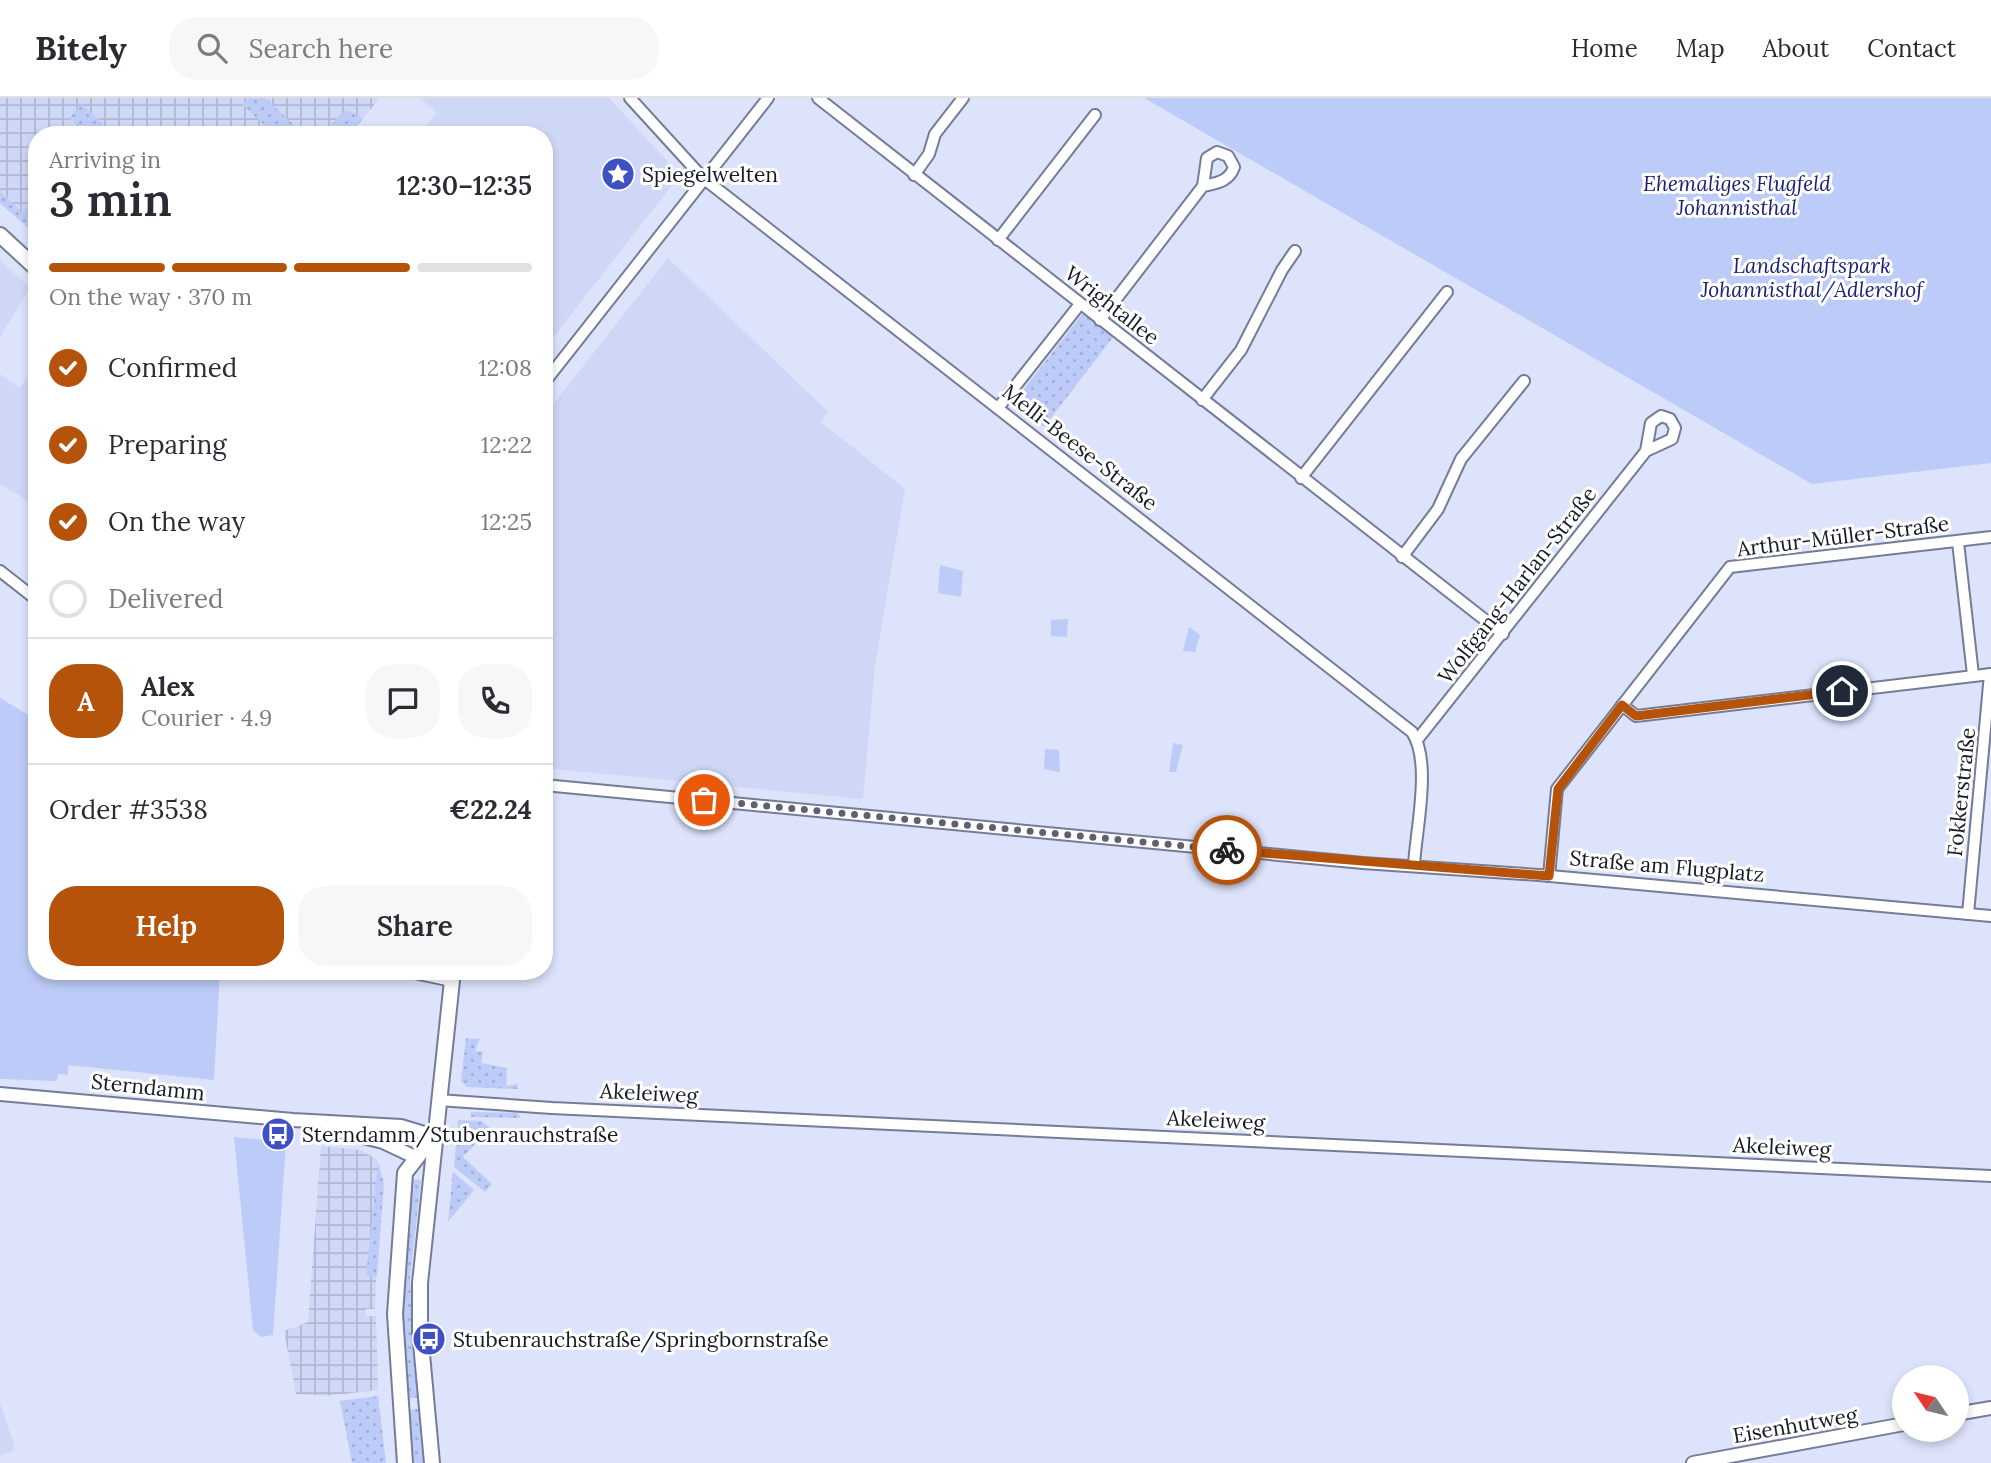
<!DOCTYPE html>
<meta charset="utf-8">
<style>
:root{--surface:#fff;--page:#f7f7f7;--text:#2b2b33;--muted:#7c7c81;--line:#e1e1e2;--accent:#b45309}
body{margin:0;font-family:Lora,serif;background:var(--page);color:var(--text);height:100vh;display:flex;flex-direction:column;font-size:26px;white-space:nowrap}
*{box-sizing:border-box;margin:0}
p{font-size:23px;color:var(--muted)}
.icon{flex:none;width:38px;height:38px;fill:none;stroke:currentColor;stroke-width:2;stroke-linecap:round;stroke-linejoin:round}
.map{position:relative;flex:1;overflow:hidden}
.sheet{position:absolute;left:28px;top:28px;width:525px;height:854px;display:flex;flex-direction:column;background:var(--surface);border-radius:28px;box-shadow:0 4px 10px #0003}
.sheet>*{flex:none}
.needle{width:46px;rotate:305deg}
.controls{position:absolute;left:1892px;top:1267px;display:grid;gap:14px}
.controls a{display:grid;place-items:center;width:77px;height:77px;border-radius:50%;background:var(--surface);box-shadow:0 4px 10px #0003;font-size:35px}
.pin{position:absolute;display:grid;place-items:center;width:60px;height:60px;color:#fff;margin:-30px;border:4px solid #fff;border-radius:50%;box-shadow:0 2px 7px #0007}
.courier{position:absolute;display:grid;place-items:center;width:70px;height:70px;margin:-35px;border:5px solid #b45309;border-radius:50%;background:#fff;color:#222;box-shadow:0 2px 9px #0007}
.headline em{font-style:normal;font-weight:600}
.headline div{display:flex;flex-direction:column-reverse}
.headline{display:flex;align-items:center;justify-content:space-between;height:119px;padding:0 21px}
h1{font-size:46px;font-weight:600;line-height:52px}
.bar{display:grid;grid-template-columns:repeat(4,1fr);gap:10px 7px;align-content:center;height:84px;padding:0 21px}
.bar i{height:9px;border-radius:5px;background:var(--line)}
.bar .on{background:var(--accent)}
.bar p{grid-column:span 4}
.line{display:flex;align-items:center;gap:18px;padding:0 21px;border-top:2px solid var(--line)}
.line div{flex:1}
.round{display:grid;place-items:center;flex:none;width:74px;height:74px;border-radius:28px;background:var(--page)}
ol{padding:0 21px;list-style:none}
li{display:flex;align-items:center;gap:21px;height:77px}
li p{margin-inline-start:auto}
li .icon{padding:7px;border-radius:50%;background:var(--accent);color:#fff;stroke-width:4}
li:last-child{color:var(--muted)}
li i{width:38px;height:38px;border:4px solid var(--line);border-radius:50%}
.button{display:flex;gap:14px;margin-top:auto;padding:14px 21px}
.button a{flex:1;height:80px;border-radius:28px;background:var(--accent);color:#fff;font-size:28px;font-weight:600;line-height:80px;text-align:center}
.button a+a{background:var(--page);color:var(--text)}
header{display:flex;align-items:center;gap:42px;box-sizing:border-box;height:98px;padding:0 35px;background:var(--surface);border-bottom:2px solid var(--line)}
header strong{font-size:33px}
nav{display:flex;gap:38px;margin-inline-start:auto;font-size:24px}
.search{width:490px;height:63px;background:var(--page);display:flex;align-items:center;gap:18px;box-sizing:border-box;padding:0 24px;border-radius:28px;color:var(--muted);font-size:26px}
.map>svg:first-child{display:block}
</style>
<header>
<strong>Bitely</strong>
<div class="search"><svg class="icon" aria-label="search" viewBox="0 0 24 24"><circle cx="10" cy="10" r="6"/><path d="M15 15l6 6"/></svg>Search here</div>
<nav><a>Home</a><a>Map</a><a>About</a><a>Contact</a></nav>
</header>
<div class="map">
<svg width="1991" height="1365" viewBox="0 0 1991 1365">
<defs>
<pattern id="industrial-grid" width="8" height="8" patternUnits="userSpaceOnUse" patternTransform="scale(1.75)"><rect width="8" height="8" fill="#ced7f5"/><path d="M0 4h8M4 0v8" fill="none" stroke="#b0b8d2"/></pattern>
<pattern id="grass-dots" width="8" height="8" patternUnits="userSpaceOnUse" patternTransform="scale(1.75)"><rect width="8" height="8" fill="#bdcbf8"/><path d="M2 2h.1M6 6h.1" fill="none" stroke="#a2aed4" stroke-width="1.8" stroke-linecap="round"/></pattern>
</defs>
<rect width="100%" height="100%" fill="#dce3fb"/>
<g fill="#ced7f5">
<path d="M420,0H609L680,77L544,251V37H418L437,15Z"/>
<path d="M668,160L828,314L821,324L905,391L875,567L863,701L544,670V318Z"/>
<path d="M0,162L30,190L0,239Z"/>
<path d="M37,263V408L0,386V276L20,290Z"/>
<path d="M0,1305L14,1347L13,1353L0,1357Z"/>
</g>
<g fill="url(#industrial-grid)">
<path d="M0,0H380L349,37H37V138L0,105Z"/>
<path d="M321,1048L361,1052L376,1061L380,1069L375,1211H366L365,1218H376L378,1292L326,1298L296,1296L284,1233L308,1224Z"/>
</g>
<g fill="url(#grass-dots)">
<path d="M248,0H265L296,29V34L275,37L242,6Z"/>
<path d="M82,6L103,26L94,37H88L69,20Z"/>
<path d="M346,12L363,21L349,37H321Z"/>
<path d="M0,94L22,114L28,108L33,113L28,119L37,127V138L0,105Z"/>
<path d="M1083,215L1114,238L1044,329L1013,305Z"/>
<path d="M466,940L479,941L475,953L483,954L481,965L507,970L506,988L518,986V991L467,989L461,983Z"/>
<path d="M471,1014L517,1015L521,1020L471,1019Z"/>
<path d="M458,1022L482,1023L490,1030L463,1059L492,1086L485,1094L454,1069Z"/>
<path d="M378,1065L384,1085L377,1178H366Z"/>
<path d="M453,1074L474,1092L448,1124Z"/>
<path d="M410,1081L421,1082L410,1180L417,1300H405L402,1211Z"/>
<path d="M378,1298L386,1365H352L340,1303Z"/>
<path d="M418,1311L423,1365H412L406,1312Z"/>
</g>
<g fill="#bdcbf8">
<path d="M1144,0H1991V365L1812,386Z"/>
<path d="M940,467L963,473L961,499L938,495Z"/>
<path d="M1068,521L1067,539L1051,538V522Z"/>
<path d="M1189,529L1200,537L1195,554L1183,553Z"/>
<path d="M0,600L37,622V873H220L214,982L68,967V977L58,976L57,983L0,981Z"/>
<path d="M1173,645L1183,647L1176,674H1169Z"/>
<path d="M1045,651L1059,652L1060,674L1044,671Z"/>
<path d="M234,1039L286,1044L273,1237L261,1239L253,1232Z"/>
</g>
<g fill="none" stroke-linecap="round" stroke-linejoin="round">
<defs>
<g id="minor">
<path d="M630,0L703,80L1412,634C1432,664 1416,731 1414,767"/>
<path d="M818,0L1503,536"/>
<path d="M914,77L929,56L935,36L963,0"/>
<path d="M998,142L1095,17"/>
<path d="M1100,222L1203,88L1207,60L1217,54L1228,58L1234,69C1229,84 1216,85 1203,88"/>
<path d="M544,285L768,0"/>
<path d="M1202,302L1241,252L1282,172L1295,153"/>
<path d="M998,310L1080,206"/>
<path d="M1301,380L1447,194"/>
<path d="M1958,444L1973,577"/>
<path d="M1402,459L1438,411L1461,361L1524,283"/>
<path d="M0,473L37,502"/>
<path d="M1622,607L1636,618L1991,576"/>
<path d="M1417,642L1646,353L1651,325L1661,318L1670,321L1675,330L1672,341L1646,353"/>
<path d="M544,687L1363,765L1539,777L1991,818"/>
<path d="M1549,778L1557,691L1730,469L1991,439"/>
<path d="M1968,816L1990,576"/>
<path d="M405,873L452,883"/>
<path d="M438,1002L552,1010L1991,1078"/>
</g>
<g id="tertiary">
<path d="M0,996L293,1022L401,1028L434,1038"/>
<path d="M327,1030L383,1044L417,1060"/>
<path d="M1956,1316L1991,1310"/>
<path d="M1693,1365L1904,1326"/>
</g>
<g id="secondary">
<path d="M0,137L37,171"/>
<path d="M405,1365L395,1216L405,1075L433,1039"/>
<path d="M432,1365L420,1234V1185L453,873"/>
</g>
</defs>
<use href="#minor" stroke="#747c97" stroke-width="14"/>
<use href="#tertiary" stroke="#747c97" stroke-width="16"/>
<use href="#secondary" stroke="#747c97" stroke-width="18"/>
<use href="#minor" stroke="#fff" stroke-width="10"/>
<use href="#tertiary" stroke="#fff" stroke-width="12"/>
<use href="#secondary" stroke="#fff" stroke-width="14"/>
</g>
<g fill="none" stroke-linecap="round" stroke-linejoin="round">
<path stroke="#5d6171" stroke-width="7" stroke-dasharray="0 12.6" d="M704,702L1227,752"/>
<path stroke="#b45309" stroke-width="9" d="M1227,752L1549,778L1558,691L1622,607L1636,618L1842,593"/>
</g>
<defs>
<symbol id="sight-disc" viewBox="-11 -11 22 22"><circle r="9.5" fill="#3f50c3" stroke="#fff"/><path d="M0-6L1.8-2.2L6-1.7L2.9 1.2L3.7 5.4L0 3.3L-3.7 5.4L-2.9 1.2L-6-1.7L-1.8-2.2Z" fill="#fff"/></symbol>
<symbol id="bus-disc" viewBox="-11 -11 22 22"><circle r="9.5" fill="#3f50c3" stroke="#fff"/><path d="M-5-6H5V4H4V6H2V4H-2V6H-4V4H-5ZM-3.5-4V0h7V-4ZM-3.5 1.2v1.5H-2V1.2ZM2 1.2v1.5H3.5V1.2Z" fill="#fff"/></symbol>
</defs>
<g fill-rule="evenodd">
<use href="#sight-disc" x="599" y="57" width="38" height="38"/>
<use href="#bus-disc" x="259" y="1017" width="38" height="38"/>
<use href="#bus-disc" x="410" y="1222" width="38" height="38"/>
</g>
<g text-anchor="middle" dominant-baseline="central" stroke-width="6" stroke-linejoin="round" paint-order="stroke">
<g font-size="21" fill="#181b26" stroke="#fff" text-anchor="start">
<text x="642" y="76">Spiegelwelten</text>
<text x="302" y="1036">Sterndamm/Stubenrauchstraße</text>
<text x="453" y="1241">Stubenrauchstraße/Springbornstraße</text>
</g>
<g font-size="21" font-style="italic" fill="#1b2079" stroke="#fff">
<text x="1737" y="85">Ehemaliges Flugfeld<tspan x="1737" dy="24">Johannisthal</tspan></text>
<text x="1812" y="167">Landschaftspark<tspan x="1812" dy="24">Johannisthal/Adlershof</tspan></text>
</g>
<g font-size="21" fill="#181b26" stroke="#fff">
<text transform="translate(1112 207) rotate(38)">Wrightallee</text>
<text transform="translate(1080 349) rotate(38)">Melli-Beese-Straße</text>
<text transform="translate(1843 438) rotate(-7)">Arthur-Müller-Straße</text>
<text transform="translate(1517 487) rotate(-52)">Wolfgang-Harlan-Straße</text>
<text transform="translate(1961 694) rotate(-84)">Fokkerstraße</text>
<text transform="translate(1667 768) rotate(5)">Straße am Flugplatz</text>
<text transform="translate(148 989) rotate(6)">Sterndamm</text>
<text transform="translate(649 995) rotate(3)">Akeleiweg</text>
<text transform="translate(1216 1022) rotate(3)">Akeleiweg</text>
<text transform="translate(1782 1049) rotate(3)">Akeleiweg</text>
<text transform="translate(1795 1327) rotate(-10)">Eisenhutweg</text>
</g>
</g>
</svg>
<div class="controls">
<a><svg class="needle" viewBox="-14 -14 28 28"><path d="M0-13l5 13h-10z" fill="#e53935"/><path d="M0 13l5-13h-10z" fill="#7c7c81"/></svg></a>
</div>
<div class="pin" style="left:704px;top:702px;background:#ea580c"><svg class="icon" aria-label="bag" viewBox="0 0 24 24"><path d="M5 8h14l-1 12H6zM9 8a3 3 0 0 1 6 0"/></svg></div>
<div class="pin" style="left:1842px;top:593px;background:#1f2937"><svg class="icon" aria-label="home" viewBox="0 0 24 24"><path d="M3 11l9-7 9 7M6 9v11h12V9"/></svg></div>
<div class="courier" style="left:1227px;top:752px"><svg class="icon" aria-label="bike" viewBox="0 0 24 24"><circle cx="6" cy="16" r="4"/><circle cx="18" cy="16" r="4"/><path d="M6 16l4-8h5l3 8M10 8l3 8H6M13 5h3"/></svg></div>
<section class="sheet">
<div class="headline"><div><h1>3 min</h1><p>Arriving in</p></div><em>12:30–12:35</em></div>
<div class="bar"><i class="on"></i><i class="on"></i><i class="on"></i><i></i><p>On the way · 370 m</p></div>
<ol>
<li><svg class="icon" aria-label="check" viewBox="0 0 24 24"><path d="M5 12l5 5 9-10"/></svg>Confirmed<p>12:08</p></li>
<li><svg class="icon" aria-label="check" viewBox="0 0 24 24"><path d="M5 12l5 5 9-10"/></svg>Preparing<p>12:22</p></li>
<li><svg class="icon" aria-label="check" viewBox="0 0 24 24"><path d="M5 12l5 5 9-10"/></svg>On the way<p>12:25</p></li>
<li><i></i>Delivered</li>
</ol>
<div class="line" style="height:126px"><b class="round" style="background:var(--accent);color:#fff">A</b><div><b>Alex</b><p>Courier · 4.9</p></div><a class="round"><svg class="icon" aria-label="chat" viewBox="0 0 24 24"><path d="M4 5h16v11H9l-5 4z"/></svg></a><a class="round"><svg class="icon" aria-label="phone" viewBox="0 0 24 24"><path d="M5 4h4l2 5-3 2q2 4 5 5l2-3 5 2v4C11 20 4 13 5 4z"/></svg></a></div>
<div class="line" style="height:91px"><div>Order #3538</div><b>€22.24</b></div>
<div class="button"><a>Help</a><a>Share</a></div>
</section>
</div>
